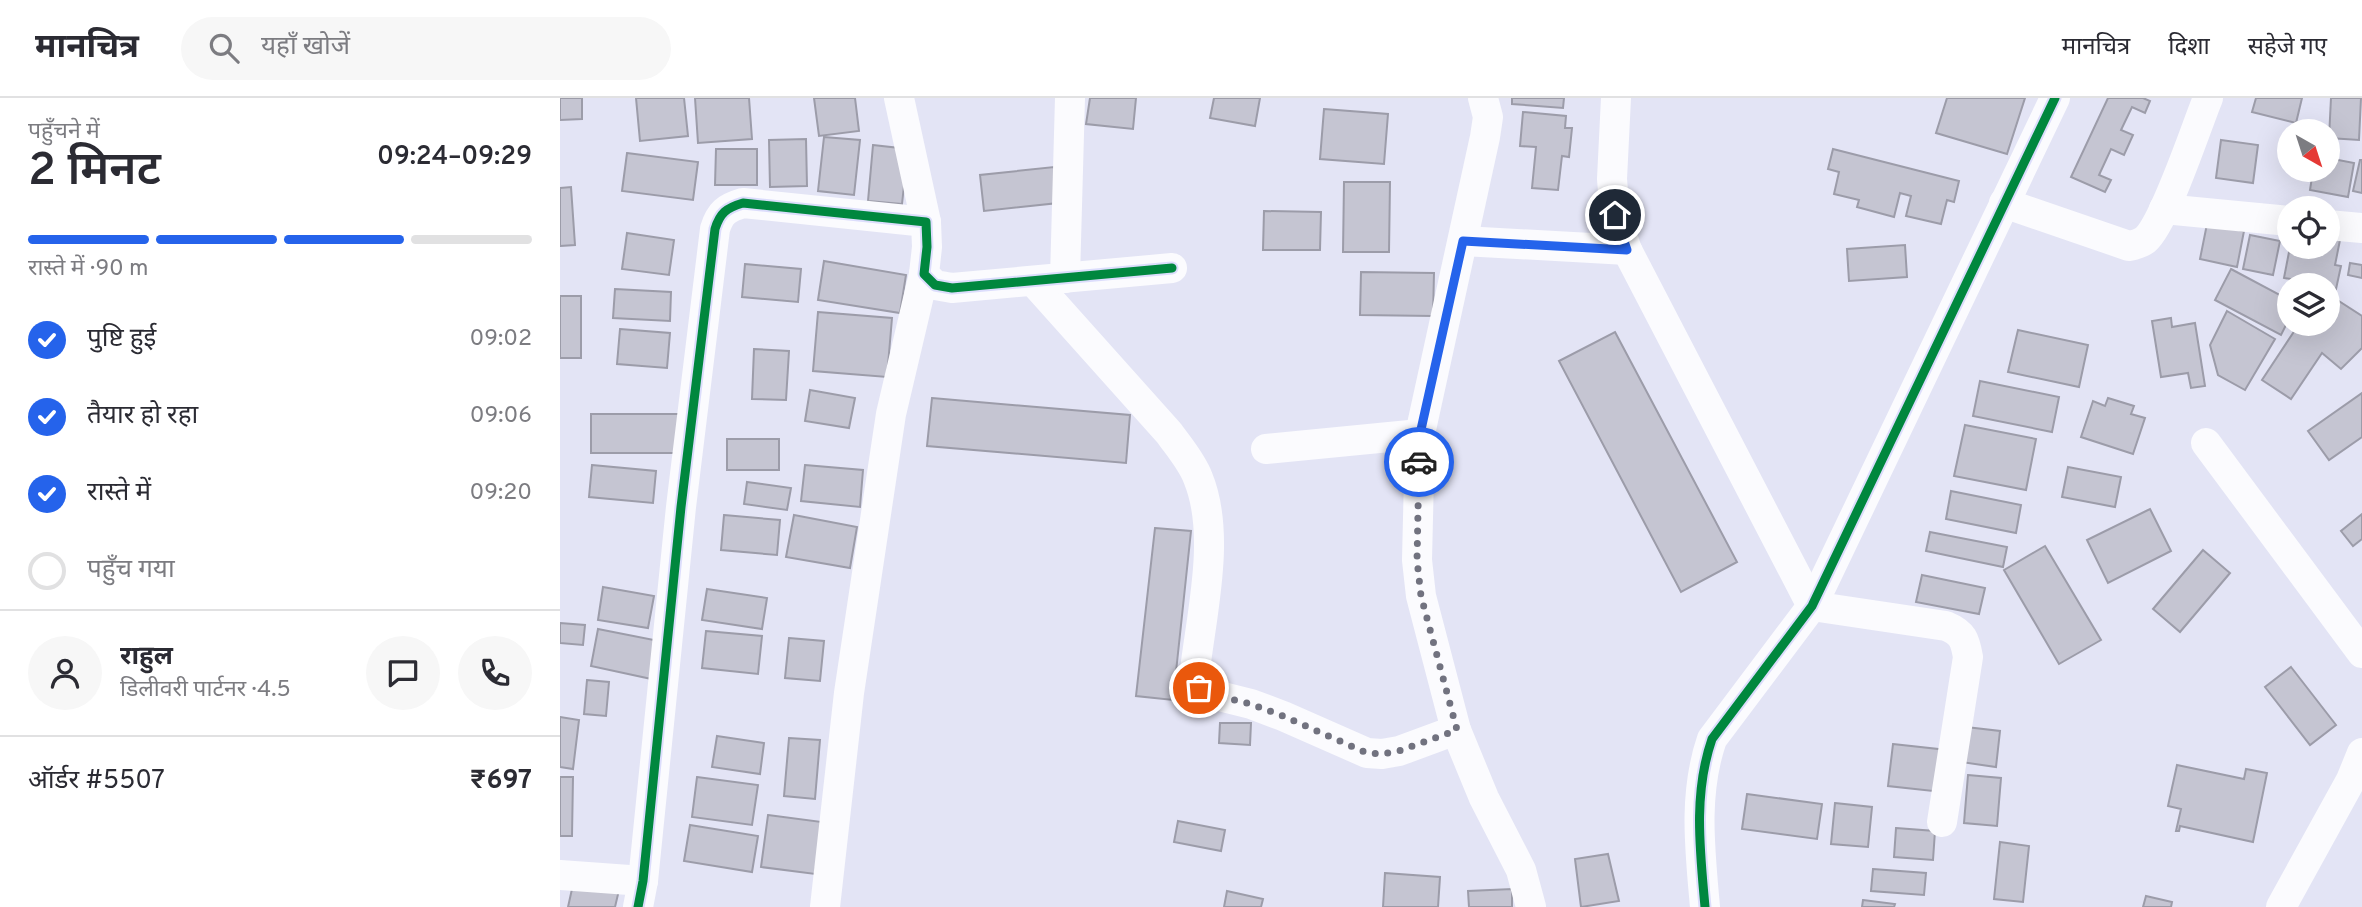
<!DOCTYPE html>
<html lang="hi">
<meta charset="utf-8">
<style>
:root{--surface:#fff;--page:#f7f7f7;--text:#2b2b33;--muted:#7c7c81;--line:#e1e1e2;--accent:#2563eb}
body{margin:0;font-family:Overpass,"Noto Sans Devanagari",sans-serif;background:var(--page);color:var(--text);height:100vh;display:flex;flex-direction:column;font-size:26px;white-space:nowrap}
*{box-sizing:border-box;margin:0}
p{font-size:23px;color:var(--muted)}
.icon{flex:none;width:38px;height:38px;fill:none;stroke:currentColor;stroke-width:2;stroke-linecap:round;stroke-linejoin:round}
.map{position:relative;flex:1;overflow:hidden}
.details{display:flex;flex-direction:column;background:var(--surface);width:560px}
.details>*{flex:none}
.needle{width:46px;rotate:141deg}
.buttons{position:absolute;left:1717px;top:21px;display:grid;gap:14px}
.buttons a{display:grid;place-items:center;width:63px;height:63px;border-radius:50%;background:var(--surface);box-shadow:0 7px 28px #0002;font-size:35px}
.pin{position:absolute;display:grid;place-items:center;width:60px;height:60px;color:#fff;margin:-30px;border:4px solid #fff;border-radius:50%;box-shadow:0 2px 7px #0007}
.courier{position:absolute;display:grid;place-items:center;width:70px;height:70px;margin:-35px;border:5px solid #2563eb;border-radius:50%;background:#fff;color:#222;box-shadow:0 2px 9px #0007}
.head em{font-style:normal;font-weight:600}
.head div{display:flex;flex-direction:column-reverse}
.head{display:flex;align-items:center;justify-content:space-between;height:119px;padding:0 28px}
h1{font-size:46px;font-weight:600;line-height:52px}
.bar{display:grid;grid-template-columns:repeat(4,1fr);gap:10px 7px;align-content:center;height:84px;padding:0 28px}
.bar i{height:9px;border-radius:5px;background:var(--line)}
.bar .selected{background:var(--accent)}
.bar p{grid-column:span 4}
.line{display:flex;align-items:center;gap:18px;padding:0 28px;border-top:2px solid var(--line)}
.line div{flex:1}
.round{display:grid;place-items:center;flex:none;width:74px;height:74px;border-radius:37px;background:var(--page)}
ol{padding:0 28px;list-style:none}
li{display:flex;align-items:center;gap:21px;height:77px}
li p{margin-inline-start:auto}
li .icon{padding:7px;border-radius:50%;background:var(--accent);color:#fff;stroke-width:4}
li:last-child{color:var(--muted)}
li i{width:38px;height:38px;border:4px solid var(--line);border-radius:50%}
header{display:flex;align-items:center;gap:42px;box-sizing:border-box;height:98px;padding:0 35px;background:var(--surface);border-bottom:2px solid var(--line)}
header strong{font-size:33px}
nav{display:flex;gap:38px;margin-inline-start:auto;font-size:24px}
.search{width:490px;height:63px;background:var(--page);display:flex;align-items:center;gap:18px;box-sizing:border-box;padding:0 24px;border-radius:38px;color:var(--muted);font-size:26px}
main{display:flex;flex:1;min-height:0}
.map>svg:first-child{display:block}
</style>
<header>
<strong>मानचित्र</strong>
<div class="search"><svg class="icon" aria-label="search" viewBox="0 0 24 24"><circle cx="10" cy="10" r="6"/><path d="M15 15l6 6"/></svg>यहाँ खोजें</div>
<nav><a>मानचित्र</a><a>दिशा</a><a>सहेजे गए</a></nav>
</header>
<main>
<section class="details">
<div class="head"><div><h1>2 मिनट</h1><p>पहुँचने में</p></div><em>09:24–09:29</em></div>
<div class="bar"><i class="selected"></i><i class="selected"></i><i class="selected"></i><i></i><p>रास्ते में · 90 m</p></div>
<ol>
<li><svg class="icon" aria-label="check" viewBox="0 0 24 24"><path d="M5 12l5 5 9-10"/></svg>पुष्टि हुई<p>09:02</p></li>
<li><svg class="icon" aria-label="check" viewBox="0 0 24 24"><path d="M5 12l5 5 9-10"/></svg>तैयार हो रहा<p>09:06</p></li>
<li><svg class="icon" aria-label="check" viewBox="0 0 24 24"><path d="M5 12l5 5 9-10"/></svg>रास्ते में<p>09:20</p></li>
<li><i></i>पहुँच गया</li>
</ol>
<div class="line" style="height:126px"><a class="round"><svg class="icon" aria-label="person" viewBox="0 0 24 24"><circle cx="12" cy="8" r="4"/><path d="M4 21q1-7 8-7t8 7"/></svg></a><div><b>राहुल</b><p>डिलीवरी पार्टनर · 4.5</p></div><a class="round"><svg class="icon" aria-label="chat" viewBox="0 0 24 24"><path d="M4 5h16v11H9l-5 4z"/></svg></a><a class="round"><svg class="icon" aria-label="phone" viewBox="0 0 24 24"><path d="M5 4h4l2 5-3 2q2 4 5 5l2-3 5 2v4C11 20 4 13 5 4z"/></svg></a></div>
<div class="line" style="height:91px"><div>ऑर्डर #5507</div><b>₹697</b></div>
</section>
<div class="map">
<svg width="1802" height="809" viewBox="0 0 1802 809">
<rect width="100%" height="100%" fill="#e3e4f5"/>
<g fill="#c5c5d2" stroke="#9c9ca9" stroke-width="2">
<path d="M0,0H22V21L0,22Z"/>
<path d="M76,0H124L128,38L80,43Z"/>
<path d="M135,0H189L192,41L138,45Z"/>
<path d="M254,0H295L299,33L259,38Z"/>
<path d="M530,0H576L573,31L526,26Z"/>
<path d="M654,0H700L695,28L650,20Z"/>
<path d="M952,0H1004L1003,10L952,6Z"/>
<path d="M1387,0H1465L1447,56L1376,35Z"/>
<path d="M1548,0H1583L1590,3L1585,15L1572,9L1561,32L1573,37L1564,57L1551,51L1539,77L1551,82L1545,94L1511,79Z"/>
<path d="M1696,0H1742L1736,25L1692,14Z"/>
<path d="M1771,0H1801L1799,42L1769,40Z"/>
<path d="M764,11L828,16L824,66L760,61Z"/>
<path d="M963,14L1006,18L1005,30H1012L1009,59L1002,58L998,92L972,90L976,49L960,48Z"/>
<path d="M264,39L300,42L294,97L258,93Z"/>
<path d="M246,41L247,88L210,89L209,42Z"/>
<path d="M1661,42L1698,47L1693,85L1656,80Z"/>
<path d="M313,47L348,51L342,106L308,103Z"/>
<path d="M156,51H197V87H155Z"/>
<path d="M1273,51L1399,83L1394,104L1387,102L1381,126L1346,118L1351,98L1340,95L1334,119L1297,109L1299,102L1274,96L1279,74L1268,71Z"/>
<path d="M67,55L138,64L133,102L62,93Z"/>
<path d="M1768,60L1794,65L1788,99L1750,92L1753,73L1744,72H1768Z"/>
<path d="M1800,62H1802V95L1793,93Z"/>
<path d="M494,69L498,105L424,113L420,77Z"/>
<path d="M784,84H830L829,154H783Z"/>
<path d="M11,89L15,147L0,148V90Z"/>
<path d="M704,113L761,114L760,152H703Z"/>
<path d="M1647,126L1684,133L1677,169L1640,161Z"/>
<path d="M67,135L114,142L109,177L62,171Z"/>
<path d="M1690,137L1720,143L1713,177L1683,171Z"/>
<path d="M1768,140L1780,142L1775,167L1781,168L1776,191L1768,187L1724,180L1729,154L1734,155L1736,149H1768Z"/>
<path d="M1345,147L1347,179L1289,183L1287,151Z"/>
<path d="M264,163L346,177L340,215L258,202Z"/>
<path d="M1790,165L1802,167V180L1788,177Z"/>
<path d="M185,166L241,171L238,204L182,199Z"/>
<path d="M1671,171L1729,202V221L1721,237L1655,202Z"/>
<path d="M801,174L874,175L873,218L800,217Z"/>
<path d="M55,191L111,194L110,223L53,220Z"/>
<path d="M1768,196L1802,218V250L1781,271L1762,255L1731,301L1702,282L1739,226H1768Z"/>
<rect x="0" y="198" width="21" height="62"/>
<path d="M1667,213L1715,241L1685,292L1658,277L1650,247Z"/>
<path d="M258,214L332,220L327,279L253,273Z"/>
<path d="M1611,220L1612,229L1635,225L1645,288L1631,290L1628,275L1601,279L1592,223Z"/>
<path d="M60,231L110,235L107,270L57,266Z"/>
<path d="M1458,232L1528,247L1519,289L1448,274Z"/>
<path d="M1055,234L1177,464L1121,494L999,263Z"/>
<path d="M194,251L229,253L226,302L192,301Z"/>
<path d="M1420,283L1499,299L1492,334L1413,318Z"/>
<path d="M250,292L295,300L289,330L245,323Z"/>
<path d="M1802,295V339L1769,362L1748,333Z"/>
<path d="M372,300L570,317L566,365L367,348Z"/>
<path d="M1548,300L1574,308L1571,316L1585,320L1573,356L1521,339L1533,303L1545,308Z"/>
<path d="M31,316H119L118,355H31Z"/>
<path d="M1405,327L1476,341L1466,392L1394,378Z"/>
<rect x="167" y="341" width="52" height="31"/>
<path d="M32,367L96,373L93,405L29,399Z"/>
<path d="M245,367L303,372L300,409L241,403Z"/>
<path d="M1508,369L1561,379L1555,409L1502,399Z"/>
<path d="M187,384L231,390L227,412L184,406Z"/>
<path d="M1391,393L1461,407L1456,435L1386,421Z"/>
<path d="M1590,411L1611,453L1548,485L1527,442Z"/>
<path d="M1802,416V441L1793,448L1781,433Z"/>
<path d="M164,417L220,422L217,457L161,452Z"/>
<path d="M234,417L297,429L290,470L226,459Z"/>
<path d="M595,430L631,433L613,602L576,598Z"/>
<path d="M1370,434L1447,449L1443,469L1366,453Z"/>
<path d="M1485,448L1541,542L1499,566L1444,472Z"/>
<path d="M1643,452L1670,475L1620,534L1593,511Z"/>
<path d="M1362,477L1425,490L1419,516L1356,504Z"/>
<path d="M43,489L94,498L88,530L38,522Z"/>
<path d="M147,491L207,500L202,531L142,522Z"/>
<path d="M0,525L25,527L23,547L0,545Z"/>
<path d="M38,531L104,544L96,582L31,568Z"/>
<path d="M146,533L202,538L198,576L142,570Z"/>
<path d="M229,540L264,543L260,583L225,580Z"/>
<path d="M1731,569L1776,627L1750,647L1705,589Z"/>
<path d="M27,582L49,584L46,618L24,616Z"/>
<path d="M0,619L19,622L13,671L0,669Z"/>
<path d="M660,625H691L690,647L659,645Z"/>
<path d="M1406,629L1440,633L1436,669L1401,664Z"/>
<path d="M157,638L204,645L200,676L152,669Z"/>
<path d="M229,640L260,642L255,701L224,698Z"/>
<path d="M1333,646L1387,652L1382,694L1328,688Z"/>
<path d="M1617,667L1684,681L1686,671L1707,675L1693,744L1620,728L1619,733H1616L1621,711L1608,708Z"/>
<path d="M1408,677L1441,680L1437,728L1404,725Z"/>
<path d="M0,679H13L12,738H0Z"/>
<path d="M137,679L198,687L192,727L132,719Z"/>
<path d="M1187,696L1262,706L1257,741L1182,731Z"/>
<path d="M1275,705L1312,709L1308,749L1271,746Z"/>
<path d="M208,717L262,724L255,776L201,769Z"/>
<path d="M618,723L665,732L661,753L614,744Z"/>
<path d="M130,727L198,738L192,774L124,763Z"/>
<path d="M1336,730L1375,733L1373,762L1334,759Z"/>
<path d="M1440,744L1469,748L1463,804L1434,801Z"/>
<path d="M1048,756L1059,803L1021,809L1015,761Z"/>
<path d="M1313,771L1366,775L1364,797L1311,793Z"/>
<path d="M825,775L880,779L878,809H823Z"/>
<path d="M14,782L59,792L55,809H8Z"/>
<path d="M952,791V809H909L908,793Z"/>
<path d="M667,793L703,801L701,809H664Z"/>
<path d="M1586,798L1612,804L1611,809H1583Z"/>
<path d="M1303,802L1335,806L1334,809H1302Z"/>
</g>
<g fill="none" stroke-linecap="round" stroke-linejoin="round">
<g stroke="#fbfbfe" stroke-width="30">
<path d="M339,0L366,124"/>
<path d="M1056,0L1052,81L1055,117L1067,152L1252,508L1386,528C1403,535 1405,542 1408,559L1382,724"/>
<path d="M1444,105L1569,148C1574,147 1581,145 1585,142C1605,125 1636,29 1648,0"/>
<path d="M1604,111L1729,123"/>
<path d="M1768,127L1802,130"/>
<path d="M903,143L1067,152"/>
<path d="M505,180L510,0"/>
<path d="M473,183L609,335C619,349 632,364 638,380C661,436 642,513 635,572V582L639,590L647,595L691,606L723,618L807,655L822,656L839,653L896,632"/>
<path d="M860,336L925,39L928,19L923,0"/>
<path d="M1646,345L1802,555"/>
<path d="M706,351L860,336L857,462L861,498L896,632L924,700L961,772L971,809"/>
<path d="M0,777L83,783"/>
<path d="M78,809L83,783L121,409L155,131C160,115 166,110 183,105L366,124L367,149L364,176L375,187L392,190L612,170"/>
<path d="M265,809L289,595L331,316L364,176"/>
<path d="M1145,809C1140,752 1133,696 1152,641L1252,508L1495,0"/>
<path d="M1721,809L1791,682L1802,655"/>
</g>
<defs>
<g id="cycleway">
<path d="M78,809L83,783L121,409L155,131C160,115 166,110 183,105L366,124L367,149L364,176L375,187L392,190L612,170"/>
<path d="M1145,809C1140,752 1133,696 1152,641L1252,508L1495,0"/>
</g>
</defs>
<use href="#cycleway" stroke="#dcddfc" stroke-width="13"/>
<use href="#cycleway" stroke="#00873e" stroke-width="9"/>
</g>
<g fill="none" stroke-linecap="round" stroke-linejoin="round">
<path stroke="#71727f" stroke-width="7" stroke-dasharray="0 12.6" d="M639,590L647,595L691,606L723,618L807,655L822,656L839,653L897,632L861,498L857,462L859,364"/>
<path stroke="#2563eb" stroke-width="9" d="M859,364L860,336L903,143L1067,152L1055,117"/>
</g>
</svg>
<div class="buttons">
<a><svg class="needle" viewBox="-14 -14 28 28"><path d="M0-13l5 13h-10z" fill="#e53935"/><path d="M0 13l5-13h-10z" fill="#7c7c81"/></svg></a>
<a><svg class="icon" aria-label="locate" viewBox="0 0 24 24"><circle cx="12" cy="12" r="6"/><path d="M12 2v4M12 18v4M2 12h4M18 12h4"/></svg></a>
<a><svg class="icon" aria-label="layers" viewBox="0 0 24 24"><path d="M12 4l9 5-9 5-9-5zM3 14l9 5 9-5"/></svg></a>
</div>
<div class="pin" style="left:639px;top:590px;background:#ea580c"><svg class="icon" aria-label="bag" viewBox="0 0 24 24"><path d="M5 8h14l-1 12H6zM9 8a3 3 0 0 1 6 0"/></svg></div>
<div class="pin" style="left:1055px;top:117px;background:#1f2937"><svg class="icon" aria-label="home" viewBox="0 0 24 24"><path d="M3 11l9-7 9 7M6 9v11h12V9"/></svg></div>
<div class="courier" style="left:859px;top:364px"><svg class="icon" aria-label="car" viewBox="0 0 24 24"><path d="M5 17H2v-5l4-1 3-4h7l3 4 3 1v5h-3M9 17h6M6 11h13"/><circle cx="7" cy="17" r="2"/><circle cx="17" cy="17" r="2"/></svg></div>
</div>
</main>
